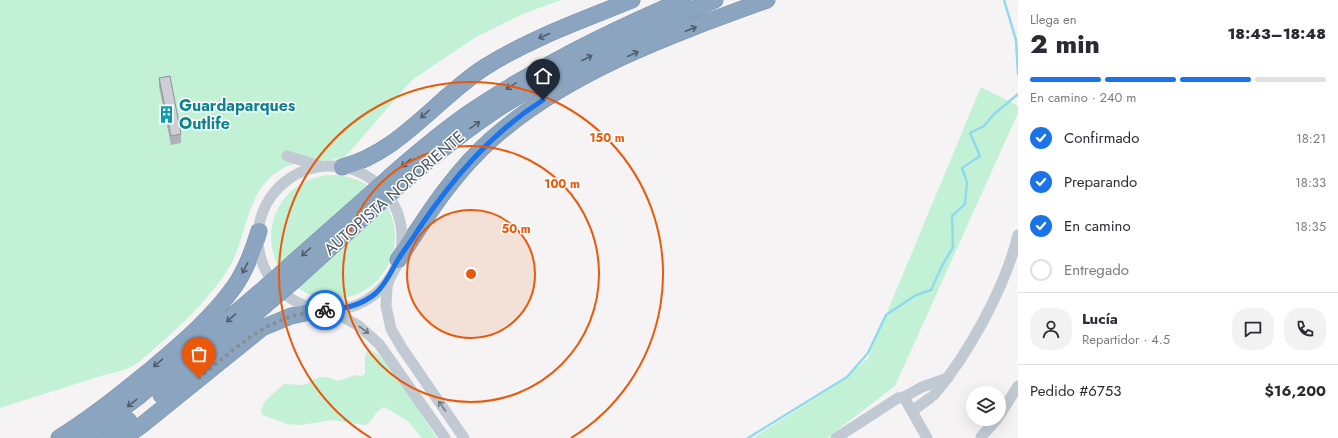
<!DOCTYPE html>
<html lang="es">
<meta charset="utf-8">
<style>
:root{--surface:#fff;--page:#f2f2f3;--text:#2b2b33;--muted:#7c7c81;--line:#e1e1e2;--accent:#1a73e8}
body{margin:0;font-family:Jost,sans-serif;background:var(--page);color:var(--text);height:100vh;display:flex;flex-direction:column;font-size:15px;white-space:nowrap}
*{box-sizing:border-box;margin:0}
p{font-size:13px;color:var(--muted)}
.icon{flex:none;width:22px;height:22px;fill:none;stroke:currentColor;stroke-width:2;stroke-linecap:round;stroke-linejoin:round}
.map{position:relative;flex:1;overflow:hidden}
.drawer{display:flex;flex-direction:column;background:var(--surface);width:320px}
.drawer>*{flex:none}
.tools{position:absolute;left:966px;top:386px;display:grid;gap:8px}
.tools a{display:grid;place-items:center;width:40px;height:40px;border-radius:50%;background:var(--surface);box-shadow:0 4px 16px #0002;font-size:20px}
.pin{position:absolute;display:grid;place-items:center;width:34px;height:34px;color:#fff;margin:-41px -17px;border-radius:50% 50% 50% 0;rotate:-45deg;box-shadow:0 0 4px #0007}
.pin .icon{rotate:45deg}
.courier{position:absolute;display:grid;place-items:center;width:40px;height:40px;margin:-20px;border:3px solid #1a73e8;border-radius:50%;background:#fff;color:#222;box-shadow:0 1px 5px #0007}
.overview em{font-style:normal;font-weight:800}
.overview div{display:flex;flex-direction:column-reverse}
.overview{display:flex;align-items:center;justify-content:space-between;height:68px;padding:0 12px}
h1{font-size:26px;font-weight:800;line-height:30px}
.bar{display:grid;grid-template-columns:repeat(4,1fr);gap:6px 4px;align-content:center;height:48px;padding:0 12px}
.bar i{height:5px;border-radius:3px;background:var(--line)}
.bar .active{background:var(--accent)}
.bar p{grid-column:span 4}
.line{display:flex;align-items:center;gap:10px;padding:0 12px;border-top:1px solid var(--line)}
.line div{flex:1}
.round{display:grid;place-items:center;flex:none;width:42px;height:42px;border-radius:16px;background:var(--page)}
ol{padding:0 12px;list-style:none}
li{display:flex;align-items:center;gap:12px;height:44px}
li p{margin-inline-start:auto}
li .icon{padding:4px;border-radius:50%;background:var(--accent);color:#fff;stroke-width:4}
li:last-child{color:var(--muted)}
li i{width:22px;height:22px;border:2px solid var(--line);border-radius:50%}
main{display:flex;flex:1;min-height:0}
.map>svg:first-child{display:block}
</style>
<main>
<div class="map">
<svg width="1018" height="438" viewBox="0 0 1018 438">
<rect width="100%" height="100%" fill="#f5f3f3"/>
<g fill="#c3f1d5">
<path d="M0,0H561L525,13L476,37L412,80L346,156C324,165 305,156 282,169C246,188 248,235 230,266C211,297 184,323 157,346C150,352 143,359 136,364C126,371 110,373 98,377C66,387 33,397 0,408Z"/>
<path d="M981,87L1018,106V113L895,386L827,438H753L838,384L868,358Z"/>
<circle cx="333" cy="237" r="62"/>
<path d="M370,350C387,354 425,421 437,438H422L408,421L384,407L378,411L368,424L365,425L332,420L301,425L287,424L263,415L261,410L265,401L284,384L304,385C321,375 321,375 339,381L355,375L362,376L365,374V357L367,351Z"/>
</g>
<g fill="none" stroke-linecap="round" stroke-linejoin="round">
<g stroke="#90daee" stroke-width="2.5">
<path d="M1004,0L1016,40L1018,74"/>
<path d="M748,438L847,377L868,353L886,315L916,295L931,290L942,266L953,247L952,216L965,204L967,182L962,168L980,156L970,133L984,126L993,115L1018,94"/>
</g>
<defs>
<g id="highway">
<path d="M342,167C398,154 438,97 485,67C531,38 583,20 632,0"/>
<path d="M392,175C417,153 442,132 469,113C537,67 609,32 683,0"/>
<path d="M401,184C432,157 464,131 499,108C567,64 641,32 715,0"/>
<path d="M398,260C426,217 454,172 493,138C569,71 673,34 767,0"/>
<path d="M286,269L366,198"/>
<path d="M296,279L374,208"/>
<path d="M161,395L270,301"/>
<path d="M59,438C93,417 123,392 154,367C182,343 212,318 234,287C246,270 253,251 259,231"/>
<path d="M83,438L138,397L260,292"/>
<path d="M106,438L129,421"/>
<path d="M123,438L142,425L262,328L291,316L310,312L330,310"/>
</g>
</defs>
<use href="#highway" stroke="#7690ad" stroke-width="17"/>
<g stroke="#c1cad2" stroke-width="11">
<path d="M287,156L320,166"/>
<circle cx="330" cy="238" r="72"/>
<path d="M389,280L387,287L386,306L391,329L402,348L464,438"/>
<path d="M331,310L359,326L379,344L445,438"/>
<path d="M934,395C969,353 1005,288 1018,235"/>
<path d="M904,397L927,438"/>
<path d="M912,411L930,398"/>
<path d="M999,416L1018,386"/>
<path d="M981,437L997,419"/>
<path d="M836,438L898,398L904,397L922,387L948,378"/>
</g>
<use href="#highway" stroke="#8ba5c1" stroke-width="16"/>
<defs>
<g id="highway-bridge">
<path d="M366,198L392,175"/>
<path d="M374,208L401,184"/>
<path d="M260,292L286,269"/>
<path d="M270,301L296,279"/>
</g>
</defs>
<use href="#highway-bridge" stroke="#7690ad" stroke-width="17" stroke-linecap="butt"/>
<use href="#highway-bridge" stroke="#8ba5c1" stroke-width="16"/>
</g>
<path fill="#b0b2b7" d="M159,78L181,134V143L171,145L159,87Z"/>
<path fill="#cdcfd5" stroke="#909195" d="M170,76L181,134L171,136L159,78Z"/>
<defs><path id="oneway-shaft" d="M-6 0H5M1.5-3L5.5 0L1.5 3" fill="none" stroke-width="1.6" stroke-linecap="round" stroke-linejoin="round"/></defs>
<g stroke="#505e6b">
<use href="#oneway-shaft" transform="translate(691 29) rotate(-21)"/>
<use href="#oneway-shaft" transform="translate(544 36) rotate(156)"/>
<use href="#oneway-shaft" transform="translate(633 54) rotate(-25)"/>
<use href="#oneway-shaft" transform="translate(587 58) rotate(-27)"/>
<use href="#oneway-shaft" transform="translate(511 86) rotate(148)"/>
<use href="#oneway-shaft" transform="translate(425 114) rotate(138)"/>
<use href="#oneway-shaft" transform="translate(475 125) rotate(-35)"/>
<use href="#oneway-shaft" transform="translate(406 163) rotate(139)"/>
<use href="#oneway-shaft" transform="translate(306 252) rotate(138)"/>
<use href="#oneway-shaft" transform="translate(245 268) rotate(117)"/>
<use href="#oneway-shaft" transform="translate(231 318) rotate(139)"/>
<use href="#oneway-shaft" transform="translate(158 363) rotate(140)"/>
<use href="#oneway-shaft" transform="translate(132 403) rotate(142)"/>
</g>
<g stroke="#6e7983">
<use href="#oneway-shaft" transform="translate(364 330) rotate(37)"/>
<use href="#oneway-shaft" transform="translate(442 406) rotate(-125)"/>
</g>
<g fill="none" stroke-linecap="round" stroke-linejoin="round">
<path stroke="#868d94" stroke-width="4" stroke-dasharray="0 7.2" d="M199,378C241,344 268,315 325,310"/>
<path stroke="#1a73e8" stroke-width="5" d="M325,310C343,309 361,306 376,293C387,283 391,271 399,258C405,249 412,240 418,230C452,179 491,133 543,100"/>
</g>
<circle cx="471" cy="274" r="64" fill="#e8590c" fill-opacity=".12"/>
<g fill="none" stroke="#e8590c" stroke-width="2">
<circle cx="471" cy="274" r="64"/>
<circle cx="471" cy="274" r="128"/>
<path d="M371 438A192 192 0 1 1 571 438"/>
</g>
<defs>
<symbol id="building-bare" viewBox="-9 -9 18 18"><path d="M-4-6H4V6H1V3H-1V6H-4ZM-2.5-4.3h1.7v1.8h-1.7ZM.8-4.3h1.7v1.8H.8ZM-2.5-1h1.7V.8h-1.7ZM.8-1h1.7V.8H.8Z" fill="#0f9aa8" stroke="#fff" stroke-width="2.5" paint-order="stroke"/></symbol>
</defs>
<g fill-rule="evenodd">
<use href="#building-bare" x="154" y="102" width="25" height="25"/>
</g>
<g text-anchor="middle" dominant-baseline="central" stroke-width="3" stroke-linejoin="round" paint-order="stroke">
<g font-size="16" font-weight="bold" fill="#0d838f" stroke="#fff" text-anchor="start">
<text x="179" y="105">Guardaparques<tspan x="179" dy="18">Outlife</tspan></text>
</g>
<g font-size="16" fill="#4a5661" stroke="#fff">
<text transform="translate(394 193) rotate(-41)">AUTOPISTA NORORIENTE</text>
</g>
</g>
<circle cx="471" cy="274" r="6" fill="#e8590c" stroke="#fff" stroke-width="2"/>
<g font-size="12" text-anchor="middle" font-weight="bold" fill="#e8590c" stroke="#fff" stroke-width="3" stroke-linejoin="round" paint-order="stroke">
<text x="607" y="142">150 m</text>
<text x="562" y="188">100 m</text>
<text x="516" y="233">50 m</text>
</g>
</svg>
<div class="tools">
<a><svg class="icon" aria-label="layers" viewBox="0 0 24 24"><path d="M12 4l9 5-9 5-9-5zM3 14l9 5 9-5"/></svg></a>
</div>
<div class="pin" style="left:199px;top:378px;background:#ea580c"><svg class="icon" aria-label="bag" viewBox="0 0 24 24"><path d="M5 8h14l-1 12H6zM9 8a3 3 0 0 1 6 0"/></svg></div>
<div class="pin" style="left:543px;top:100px;background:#1f2937"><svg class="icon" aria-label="home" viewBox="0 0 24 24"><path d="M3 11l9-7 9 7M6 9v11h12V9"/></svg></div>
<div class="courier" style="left:325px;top:310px"><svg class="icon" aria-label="bike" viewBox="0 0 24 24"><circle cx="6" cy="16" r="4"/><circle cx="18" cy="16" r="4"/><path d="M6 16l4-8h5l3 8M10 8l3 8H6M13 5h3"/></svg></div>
</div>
<section class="drawer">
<div class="overview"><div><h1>2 min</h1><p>Llega en</p></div><em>18:43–18:48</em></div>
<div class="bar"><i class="active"></i><i class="active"></i><i class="active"></i><i></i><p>En camino · 240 m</p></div>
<ol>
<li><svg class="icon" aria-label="check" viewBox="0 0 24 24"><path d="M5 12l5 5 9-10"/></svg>Confirmado<p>18:21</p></li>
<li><svg class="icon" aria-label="check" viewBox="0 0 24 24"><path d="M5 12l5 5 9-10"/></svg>Preparando<p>18:33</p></li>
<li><svg class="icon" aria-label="check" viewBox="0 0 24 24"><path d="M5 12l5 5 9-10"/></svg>En camino<p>18:35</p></li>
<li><i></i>Entregado</li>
</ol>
<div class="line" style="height:72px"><a class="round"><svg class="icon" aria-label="person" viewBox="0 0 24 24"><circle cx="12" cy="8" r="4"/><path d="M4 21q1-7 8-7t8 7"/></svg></a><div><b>Lucía</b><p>Repartidor · 4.5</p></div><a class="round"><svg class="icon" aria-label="chat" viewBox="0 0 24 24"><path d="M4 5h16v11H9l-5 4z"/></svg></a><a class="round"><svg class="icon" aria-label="phone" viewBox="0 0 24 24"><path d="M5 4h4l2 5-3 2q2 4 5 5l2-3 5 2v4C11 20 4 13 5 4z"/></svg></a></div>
<div class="line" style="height:52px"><div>Pedido #6753</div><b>$16,200</b></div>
</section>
</main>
